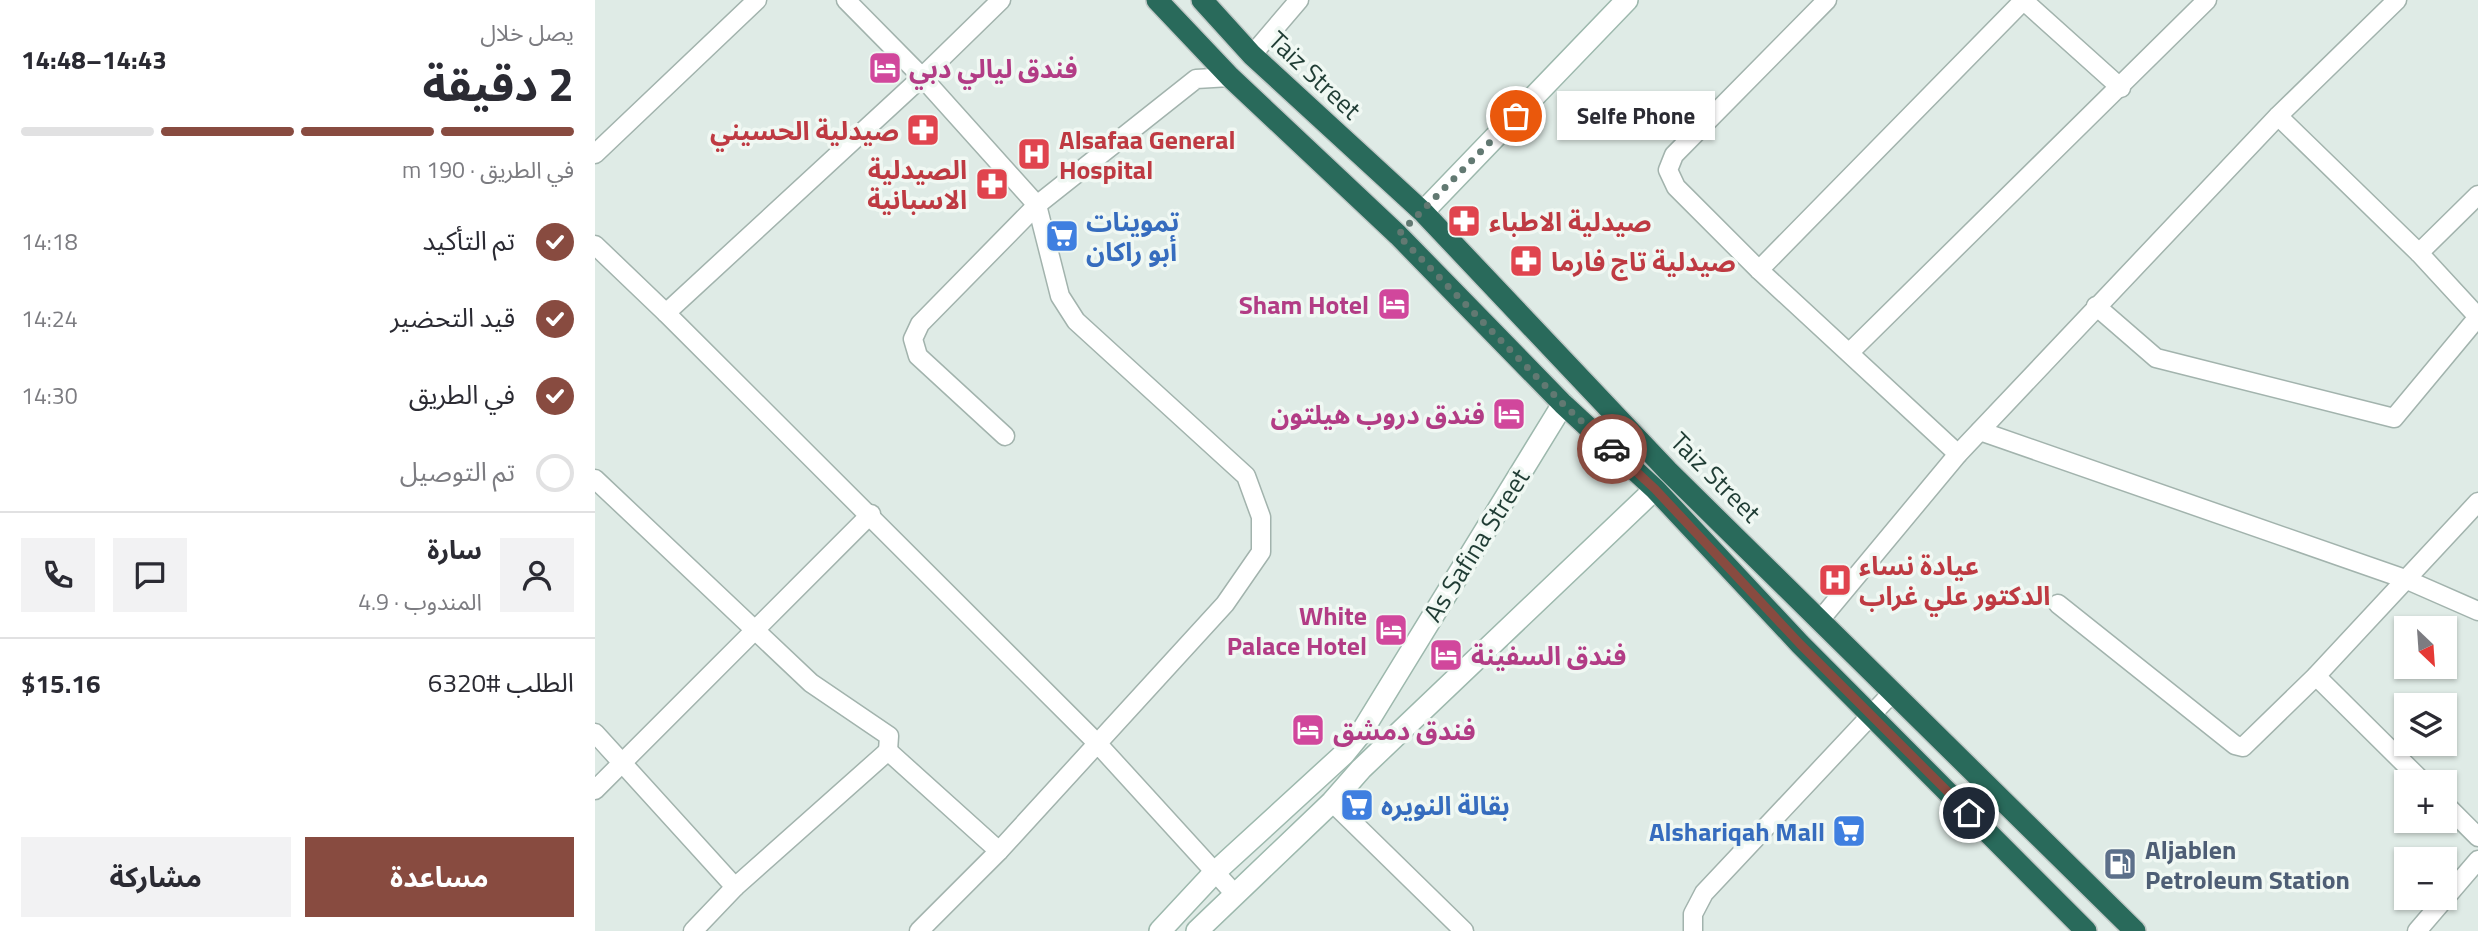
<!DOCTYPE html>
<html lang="ar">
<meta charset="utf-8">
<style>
:root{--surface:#fff;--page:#f2f2f3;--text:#2b2b33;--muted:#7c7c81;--line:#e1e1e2;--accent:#884b40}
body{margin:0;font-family:"Titillium Web","Noto Sans Arabic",sans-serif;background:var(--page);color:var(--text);direction:rtl;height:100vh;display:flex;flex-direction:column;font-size:26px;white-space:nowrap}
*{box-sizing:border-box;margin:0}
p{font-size:23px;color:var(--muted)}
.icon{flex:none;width:38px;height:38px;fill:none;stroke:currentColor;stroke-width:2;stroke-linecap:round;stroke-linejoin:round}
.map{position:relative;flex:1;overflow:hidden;direction:ltr}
.sheet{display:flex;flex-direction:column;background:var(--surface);width:595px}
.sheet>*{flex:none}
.needle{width:46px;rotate:155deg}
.controls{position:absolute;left:1799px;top:616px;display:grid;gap:14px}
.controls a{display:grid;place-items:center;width:63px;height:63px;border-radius:0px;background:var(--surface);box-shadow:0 2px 5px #0004;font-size:35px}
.pin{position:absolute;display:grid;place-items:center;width:60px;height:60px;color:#fff;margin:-30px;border:4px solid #fff;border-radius:50%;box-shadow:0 2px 7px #0007}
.courier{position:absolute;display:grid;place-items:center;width:70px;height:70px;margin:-35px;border:5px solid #884b40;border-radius:50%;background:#fff;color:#222;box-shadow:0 2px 9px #0007}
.bubble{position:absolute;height:49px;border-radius:0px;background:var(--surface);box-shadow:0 2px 5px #0004;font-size:23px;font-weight:700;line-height:49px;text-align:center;direction:rtl}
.head em{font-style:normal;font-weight:700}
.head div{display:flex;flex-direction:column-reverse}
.head{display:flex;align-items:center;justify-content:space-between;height:119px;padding:0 21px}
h1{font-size:46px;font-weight:700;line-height:52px}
.bar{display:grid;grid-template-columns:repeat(4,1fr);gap:10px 7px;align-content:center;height:84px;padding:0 21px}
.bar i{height:9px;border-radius:5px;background:var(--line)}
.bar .active{background:var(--accent)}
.bar p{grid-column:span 4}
.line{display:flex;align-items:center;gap:18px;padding:0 21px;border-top:2px solid var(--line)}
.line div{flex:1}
.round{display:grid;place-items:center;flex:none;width:74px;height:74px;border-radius:0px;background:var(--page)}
ol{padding:0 21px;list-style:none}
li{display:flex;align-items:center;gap:21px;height:77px}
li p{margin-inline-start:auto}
li .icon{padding:7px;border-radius:50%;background:var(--accent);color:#fff;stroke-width:4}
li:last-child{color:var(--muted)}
li i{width:38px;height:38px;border:4px solid var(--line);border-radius:50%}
.button{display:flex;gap:14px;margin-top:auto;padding:14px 21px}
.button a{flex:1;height:80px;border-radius:0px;background:var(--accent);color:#fff;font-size:28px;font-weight:700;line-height:80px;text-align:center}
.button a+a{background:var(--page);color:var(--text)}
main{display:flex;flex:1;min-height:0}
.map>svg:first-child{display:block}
</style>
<main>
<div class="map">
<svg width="1883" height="931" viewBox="0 0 1883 931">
<rect width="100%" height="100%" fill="#dfebe6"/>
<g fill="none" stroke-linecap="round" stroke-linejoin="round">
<defs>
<g id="street">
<path d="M251,0L327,77L406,0"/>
<path d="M1232,0L1079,155L1073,170L1081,187L1164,270L1363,454"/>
<path d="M1428,0L1526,88"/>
<path d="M657,55L704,0"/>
<path d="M0,154L162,0"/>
<path d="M0,245L71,313"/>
<path d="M1824,253L1883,195"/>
<path d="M1164,270L1429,0"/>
<path d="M1501,306L1561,358L1799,418L1883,317L1824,253L1683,116"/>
<path d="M1255,352L1612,0"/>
<path d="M1385,431L1810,579L1883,611"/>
<path d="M410,436L323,356L318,339L325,324L442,205L601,79L635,77"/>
<path d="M0,479L216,683L294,736L293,751"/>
<path d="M1463,604L1640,745L1648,747L1721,676L1883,502"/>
<path d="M1225,620L1363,454L1683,116L1802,0"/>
<path d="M1721,676L1828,782"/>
<path d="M0,733L140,887L98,931"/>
<path d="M0,790L276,514"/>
<path d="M737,802L869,931"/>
<path d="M1850,804L1883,837"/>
<path d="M140,887L293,751L404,851L630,604L666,552V517L651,476L481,321L465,296L442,205L327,77L71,313L502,743L639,893"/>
<path d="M324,931L404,851"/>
<path d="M1098,931V914L1109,893L1297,693"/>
<path d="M1822,931L1883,860"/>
</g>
<g id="secondary">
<path d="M828,212L1032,0"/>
<path d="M565,931L619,873L749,754L766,733L968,404"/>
<path d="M602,931L737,802L766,769L1060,489"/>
</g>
<g id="highway">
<path d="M562,0L635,77L803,235L968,404L1060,489L1205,644L1491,931"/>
<path d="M607,0L657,55L828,212L1073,471L1540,931"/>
</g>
</defs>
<use href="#street" stroke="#a2b3ad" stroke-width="21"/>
<use href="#secondary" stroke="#9db8ad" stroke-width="24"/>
<use href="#highway" stroke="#c0c8c6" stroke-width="24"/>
<use href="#street" stroke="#fff" stroke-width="18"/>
<use href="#secondary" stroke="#fff" stroke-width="21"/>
<use href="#highway" stroke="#296a5b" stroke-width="21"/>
</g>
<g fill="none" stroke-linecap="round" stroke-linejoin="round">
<path stroke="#627972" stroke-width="7" stroke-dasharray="0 12.6" d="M921,116L803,235L968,404L1017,449"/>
<path stroke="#884b40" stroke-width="9" d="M1017,449L1060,489L1205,644L1374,813"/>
</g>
<defs>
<symbol id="hotel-square" viewBox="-11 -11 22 22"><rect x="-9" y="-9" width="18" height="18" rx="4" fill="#d1479c" stroke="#f0f8f3"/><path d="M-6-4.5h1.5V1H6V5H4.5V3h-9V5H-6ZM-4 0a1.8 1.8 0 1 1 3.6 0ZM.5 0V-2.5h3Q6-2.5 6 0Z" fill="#fff"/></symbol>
<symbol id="pharmacy-square" viewBox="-11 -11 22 22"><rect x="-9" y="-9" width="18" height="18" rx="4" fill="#e0444e" stroke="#f0f8f3"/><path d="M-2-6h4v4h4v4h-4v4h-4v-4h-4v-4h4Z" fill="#fff"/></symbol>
<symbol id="hospital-square" viewBox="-11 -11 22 22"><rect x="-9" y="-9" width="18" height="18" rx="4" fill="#e0444e" stroke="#f0f8f3"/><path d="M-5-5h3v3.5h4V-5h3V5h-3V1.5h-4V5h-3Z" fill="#fff"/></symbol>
<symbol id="supermarket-square" viewBox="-11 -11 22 22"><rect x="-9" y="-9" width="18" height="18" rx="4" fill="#3f7fe0" stroke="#f0f8f3"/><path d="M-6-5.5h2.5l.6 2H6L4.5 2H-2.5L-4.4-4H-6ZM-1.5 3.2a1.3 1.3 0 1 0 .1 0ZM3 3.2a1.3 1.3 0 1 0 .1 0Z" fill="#fff"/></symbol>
<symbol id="fuel-square" viewBox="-11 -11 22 22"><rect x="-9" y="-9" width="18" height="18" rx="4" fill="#5c6f8a" stroke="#f0f8f3"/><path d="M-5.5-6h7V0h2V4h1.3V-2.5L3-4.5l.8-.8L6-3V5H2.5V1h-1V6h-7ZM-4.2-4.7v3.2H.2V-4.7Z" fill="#fff"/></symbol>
</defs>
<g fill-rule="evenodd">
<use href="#hotel-square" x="271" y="49" width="38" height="38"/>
<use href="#pharmacy-square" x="309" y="111" width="38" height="38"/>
<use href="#hospital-square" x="420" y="135" width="38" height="38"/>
<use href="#pharmacy-square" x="378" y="165" width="38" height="38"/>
<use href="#pharmacy-square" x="850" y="202" width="38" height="38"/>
<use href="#supermarket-square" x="448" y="217" width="38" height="38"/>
<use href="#pharmacy-square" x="912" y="242" width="38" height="38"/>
<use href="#hotel-square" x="780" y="285" width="38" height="38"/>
<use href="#hotel-square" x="895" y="395" width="38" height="38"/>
<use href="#hospital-square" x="1221" y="561" width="38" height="38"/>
<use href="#hotel-square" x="777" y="611" width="38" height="38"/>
<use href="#hotel-square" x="832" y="636" width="38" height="38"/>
<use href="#hotel-square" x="694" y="711" width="38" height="38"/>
<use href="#supermarket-square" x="743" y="786" width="38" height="38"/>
<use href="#supermarket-square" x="1235" y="812" width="38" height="38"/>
<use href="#fuel-square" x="1506" y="845" width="38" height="38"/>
</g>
<g text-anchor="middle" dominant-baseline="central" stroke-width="7" stroke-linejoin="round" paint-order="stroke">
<g font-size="26" font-weight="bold" fill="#b23c85" stroke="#f0f8f3" text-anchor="start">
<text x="314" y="68">فندق ليالي دبي</text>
<text x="774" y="304" text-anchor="end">Sham Hotel</text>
<text x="890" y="414" text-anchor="end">فندق دروب هيلتون</text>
<text x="772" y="615" text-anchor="end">White<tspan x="772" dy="30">Palace Hotel</tspan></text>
<text x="876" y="655">فندق السفينة</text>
<text x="738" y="730">فندق دمشق</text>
</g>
<g font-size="26" fill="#1f3c34" stroke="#f0f8f3">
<text transform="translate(720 75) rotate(43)">Taiz Street</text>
<text transform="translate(1121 477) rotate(45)">Taiz Street</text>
<text transform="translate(881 545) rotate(-58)">As Safina Street</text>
</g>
<g font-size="26" font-weight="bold" fill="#be3a42" stroke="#f0f8f3" text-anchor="start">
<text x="304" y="130" text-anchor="end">صيدلية الحسيني</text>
<text x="464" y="139">Alsafaa General<tspan x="464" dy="30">Hospital</tspan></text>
<text x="372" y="169" text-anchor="end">الصيدلية<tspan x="372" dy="30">الاسبانية</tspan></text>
<text x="894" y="221">صيدلية الاطباء</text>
<text x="956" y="261">صيدلية تاج فارما</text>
<text x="1264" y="565">عيادة نساء<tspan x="1264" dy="30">الدكتور علي غراب</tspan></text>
</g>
<g font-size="26" font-weight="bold" fill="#366cbe" stroke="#f0f8f3" text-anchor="start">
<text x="491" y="221">تموينات<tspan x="491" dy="30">أبو راكان</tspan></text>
<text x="786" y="805">بقالة النويره</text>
<text x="1230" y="831" text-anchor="end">Alshariqah Mall</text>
</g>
<g font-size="26" font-weight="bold" fill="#4e5e75" stroke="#f0f8f3" text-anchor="start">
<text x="1550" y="849">Aljablen<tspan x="1550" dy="30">Petroleum Station</tspan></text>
</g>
</g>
</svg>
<div class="controls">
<a><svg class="needle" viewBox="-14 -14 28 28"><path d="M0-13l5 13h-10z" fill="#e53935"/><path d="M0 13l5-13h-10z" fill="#7c7c81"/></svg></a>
<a><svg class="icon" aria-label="layers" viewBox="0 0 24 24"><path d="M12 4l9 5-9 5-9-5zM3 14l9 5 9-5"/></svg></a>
<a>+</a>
<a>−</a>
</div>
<div class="pin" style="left:921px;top:116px;background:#ea580c"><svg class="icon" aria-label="bag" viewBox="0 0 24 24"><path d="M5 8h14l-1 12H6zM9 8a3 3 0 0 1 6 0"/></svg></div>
<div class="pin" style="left:1374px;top:813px;background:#1f2937"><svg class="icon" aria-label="home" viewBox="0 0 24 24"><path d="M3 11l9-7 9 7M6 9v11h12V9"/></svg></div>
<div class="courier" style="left:1017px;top:449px"><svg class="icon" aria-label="car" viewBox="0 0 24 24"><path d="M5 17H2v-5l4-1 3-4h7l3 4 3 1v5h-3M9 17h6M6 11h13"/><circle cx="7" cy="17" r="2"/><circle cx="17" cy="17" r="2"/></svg></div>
<div class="bubble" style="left:962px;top:91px;width:158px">Selfe Phone</div>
</div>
<section class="sheet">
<div class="head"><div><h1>2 دقيقة</h1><p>يصل خلال</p></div><em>14:43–14:48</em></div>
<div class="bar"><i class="active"></i><i class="active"></i><i class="active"></i><i></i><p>في الطريق · 190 m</p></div>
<ol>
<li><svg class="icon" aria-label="check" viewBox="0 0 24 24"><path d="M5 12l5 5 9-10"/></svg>تم التأكيد<p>14:18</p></li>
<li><svg class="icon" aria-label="check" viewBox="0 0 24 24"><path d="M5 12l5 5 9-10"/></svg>قيد التحضير<p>14:24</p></li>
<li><svg class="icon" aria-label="check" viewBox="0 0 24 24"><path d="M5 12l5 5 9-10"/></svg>في الطريق<p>14:30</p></li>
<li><i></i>تم التوصيل</li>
</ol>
<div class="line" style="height:126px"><a class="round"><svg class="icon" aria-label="person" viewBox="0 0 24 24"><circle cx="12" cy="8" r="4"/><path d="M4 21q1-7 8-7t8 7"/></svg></a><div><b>سارة</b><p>المندوب · 4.9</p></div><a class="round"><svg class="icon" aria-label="chat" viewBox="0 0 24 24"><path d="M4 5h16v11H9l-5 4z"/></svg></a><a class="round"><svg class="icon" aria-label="phone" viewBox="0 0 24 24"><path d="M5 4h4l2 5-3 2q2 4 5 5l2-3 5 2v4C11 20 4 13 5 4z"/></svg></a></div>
<div class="line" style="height:91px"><div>الطلب #6320</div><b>$15.16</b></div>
<div class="button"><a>مساعدة</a><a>مشاركة</a></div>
</section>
</main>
